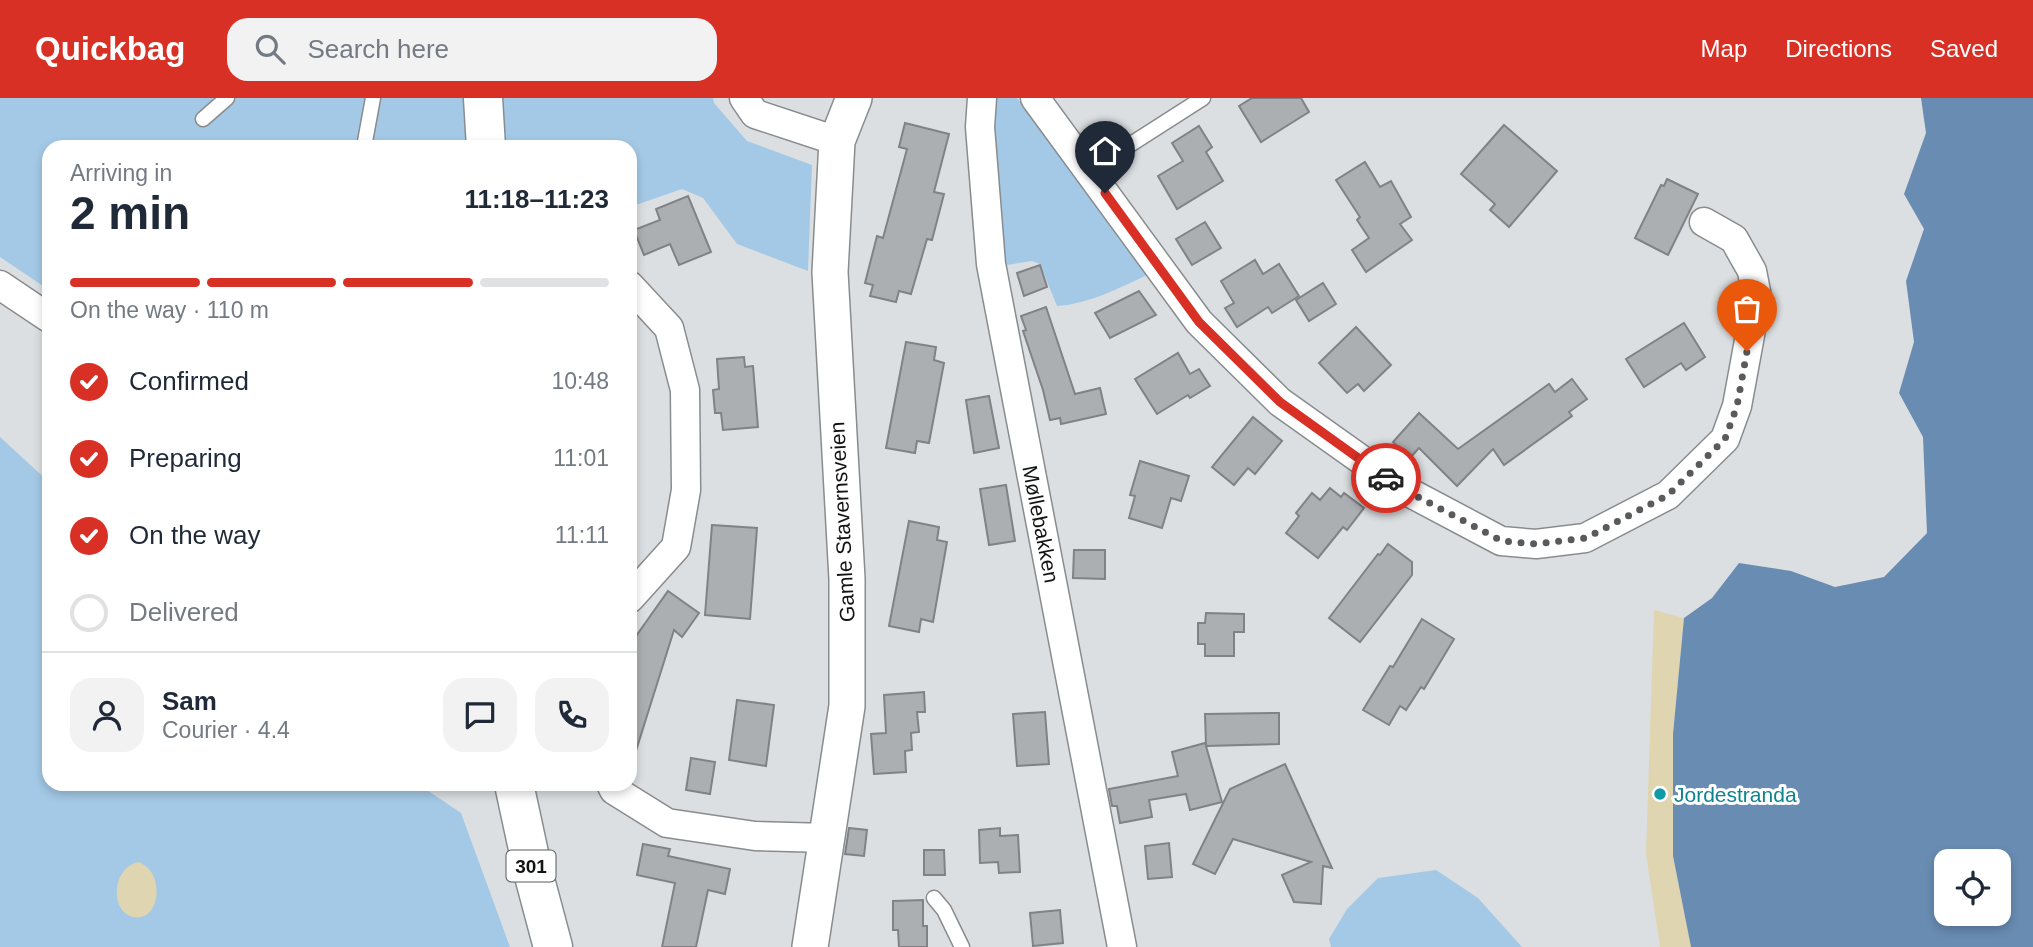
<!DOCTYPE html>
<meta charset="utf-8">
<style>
:root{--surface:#fff;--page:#f2f2f3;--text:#1f2937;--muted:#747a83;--line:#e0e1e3;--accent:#d93025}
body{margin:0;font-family:Arial,sans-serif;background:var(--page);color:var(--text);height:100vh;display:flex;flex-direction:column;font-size:26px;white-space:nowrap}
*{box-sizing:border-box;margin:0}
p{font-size:23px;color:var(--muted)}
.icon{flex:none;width:38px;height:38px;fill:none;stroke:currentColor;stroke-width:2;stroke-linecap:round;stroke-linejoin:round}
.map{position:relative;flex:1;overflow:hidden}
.drawer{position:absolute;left:42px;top:42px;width:595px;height:651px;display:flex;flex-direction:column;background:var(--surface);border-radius:21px;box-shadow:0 4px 10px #0003}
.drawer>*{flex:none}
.fabs{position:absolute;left:1934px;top:751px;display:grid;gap:14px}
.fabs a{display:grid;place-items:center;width:77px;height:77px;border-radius:14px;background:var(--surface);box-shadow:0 4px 10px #0003;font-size:35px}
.pin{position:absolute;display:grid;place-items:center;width:60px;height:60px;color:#fff;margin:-72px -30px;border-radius:50% 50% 50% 0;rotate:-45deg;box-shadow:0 0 7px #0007}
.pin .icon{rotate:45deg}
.courier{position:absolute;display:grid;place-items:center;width:70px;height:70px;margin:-35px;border:5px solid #d93025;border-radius:50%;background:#fff;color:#222;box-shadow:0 2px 9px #0007}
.overview em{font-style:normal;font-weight:700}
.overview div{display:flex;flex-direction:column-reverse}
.overview{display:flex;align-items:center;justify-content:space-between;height:119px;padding:0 28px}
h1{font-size:46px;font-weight:700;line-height:52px}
.bar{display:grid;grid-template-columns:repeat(4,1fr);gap:10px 7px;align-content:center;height:84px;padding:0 28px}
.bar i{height:9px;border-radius:5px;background:var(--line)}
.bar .active{background:var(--accent)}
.bar p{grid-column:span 4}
.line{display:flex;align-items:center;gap:18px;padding:0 28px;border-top:2px solid var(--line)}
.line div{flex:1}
.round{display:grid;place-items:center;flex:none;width:74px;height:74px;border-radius:21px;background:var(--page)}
ol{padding:0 28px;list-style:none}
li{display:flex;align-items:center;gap:21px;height:77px}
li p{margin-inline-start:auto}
li .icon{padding:7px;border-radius:50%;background:var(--accent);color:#fff;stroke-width:4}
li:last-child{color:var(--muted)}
li i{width:38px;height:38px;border:4px solid var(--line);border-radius:50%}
header{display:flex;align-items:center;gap:42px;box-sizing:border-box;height:98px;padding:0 35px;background:var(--accent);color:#fff}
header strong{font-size:33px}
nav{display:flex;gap:38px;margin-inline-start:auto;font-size:24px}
.search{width:490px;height:63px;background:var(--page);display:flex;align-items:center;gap:18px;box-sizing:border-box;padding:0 24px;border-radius:21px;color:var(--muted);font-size:26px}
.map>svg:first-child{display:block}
</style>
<header>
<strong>Quickbag</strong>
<div class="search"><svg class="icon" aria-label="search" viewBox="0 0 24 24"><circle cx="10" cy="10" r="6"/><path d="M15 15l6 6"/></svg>Search here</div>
<nav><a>Map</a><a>Directions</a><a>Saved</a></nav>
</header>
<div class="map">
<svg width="2033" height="849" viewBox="0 0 2033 849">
<rect width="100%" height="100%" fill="#dcdfe1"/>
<g fill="#a4c9e6">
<path d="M0,0H713L714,5L747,43L812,67L808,173L737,146L703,100L682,91L630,109V49H49V192L0,159Z"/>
<path d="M991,0H1017L1123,146L1146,174L1145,178C1117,191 1088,206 1057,208L1040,166L1032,163L1007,167L1004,162Z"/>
<path d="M0,339L49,384V686H418L461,715L510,849H0Z"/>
<path d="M1436,772L1478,800L1522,849H1331L1329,841L1347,811L1378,780Z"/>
</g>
<g fill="#dfd5b0">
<path d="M1654,512L1684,520L1673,636V758L1691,849H1660L1646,756Z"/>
<path d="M138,764C165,772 162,824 133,819C111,815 110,771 138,764Z"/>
</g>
<path fill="#698cb2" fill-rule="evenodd" d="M1921,0H2033V849H1691L1673,758V636L1684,520L1712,500L1739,465L1791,473L1835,489L1884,479L1927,435L1923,339L1899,295L1914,244L1906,183L1924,131L1904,96L1926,35ZM1946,763H1998V816H1946Z"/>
<g fill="#acafb1" stroke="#808285" stroke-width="2">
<path d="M1252,0H1301L1309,14L1261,44L1239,8Z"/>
<path d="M905,25L949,36L934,94L944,96L932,142L927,141L911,196L899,193L896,204L870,198L873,187L865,185L877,138L883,140L907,51L899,49Z"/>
<path d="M1504,27L1557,73L1509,129L1490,112L1495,106L1461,76Z"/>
<path d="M1199,28L1212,49L1206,54L1223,83L1177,111L1158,78L1183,63L1172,45Z"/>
<path d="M1365,64L1380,89L1391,83L1411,119L1400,126L1412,142L1366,174L1352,152L1369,140L1357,122L1360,119L1336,82Z"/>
<path d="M1667,81L1698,96L1668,157L1635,140L1661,87L1664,88Z"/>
<path d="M688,98L711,154L679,167L670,146L644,157L634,132L660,122L656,111Z"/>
<path d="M1205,124L1221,150L1192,167L1176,141Z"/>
<path d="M1255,162L1263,176L1279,166L1299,198L1272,215L1268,209L1237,229L1225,210L1234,205L1221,183Z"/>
<path d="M1040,167L1047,189L1024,198L1017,175Z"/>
<path d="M1323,185L1336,206L1309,223L1296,202Z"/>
<path d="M1139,193L1156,217L1110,240L1095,215Z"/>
<path d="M1046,209L1075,296L1100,290L1106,316L1061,326L1060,320L1050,322L1043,292L1023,233L1026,232L1021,218Z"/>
<path d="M1684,225L1705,259L1686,272L1681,265L1644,289L1626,261Z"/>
<path d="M1356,229L1391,267L1364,293L1358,286L1347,295L1319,265Z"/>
<path d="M906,244L936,249L934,262L944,265L929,345L917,343L915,355L886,350Z"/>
<path d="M1178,255L1190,276L1199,271L1210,288L1190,300L1188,297L1157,316L1135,281Z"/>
<path d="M744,259L745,269L753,268L758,329L723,332L721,315H715L713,292L719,291L717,261Z"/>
<path d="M1572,281L1587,301L1569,314L1572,318L1504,367L1493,351L1457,388L1419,350L1410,360L1393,344L1419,315L1458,351L1549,286L1555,294Z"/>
<path d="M989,298L999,350L974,355L966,302Z"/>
<path d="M1253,319L1282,343L1255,376L1248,370L1234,387L1212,369Z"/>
<path d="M1140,363L1189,378L1181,403L1171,400L1162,430L1129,420L1135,398L1130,397Z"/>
<path d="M1006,387L1015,443L989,447L980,391Z"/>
<path d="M1330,390L1341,399L1344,395L1364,410L1347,432L1343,429L1318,460L1286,435L1299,418L1296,415L1312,395L1320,402Z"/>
<path d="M909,423L939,429L937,442L947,444L933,524L921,521L919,534L889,528Z"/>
<path d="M712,427L757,430L750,521L705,517Z"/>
<path d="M1388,446L1412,464V477L1360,544L1329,520L1378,456L1380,457Z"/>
<path d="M1074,452H1105V481L1073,480Z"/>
<path d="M668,493L699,515L682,539L674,532L634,659L630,658V554L634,541Z"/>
<path d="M1206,515L1244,516V534H1234V558H1205V546H1198V525H1205Z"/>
<path d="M1422,521L1454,541L1424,591L1421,589L1406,612L1400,608L1389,627L1363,612L1390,568L1393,569Z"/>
<path d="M924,594L925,614H917L919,634L911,635L912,652L905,653L906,674L874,676L871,636L886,635L884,597Z"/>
<path d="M737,602L774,607L766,668L729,662Z"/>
<path d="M1045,614L1049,666L1017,668L1013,616Z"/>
<path d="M1279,615V646L1206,648L1222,704L1190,712L1186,696L1149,702L1152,719L1120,725L1117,708H1112L1109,691L1178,678L1172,654L1205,645L1206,647L1205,616Z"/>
<path d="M691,660L715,664L710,696L686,692Z"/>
<path d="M1285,666L1332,770L1323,768L1321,806L1294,804L1282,777L1311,764L1233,741L1215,776L1193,766L1230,691Z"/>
<path d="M849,730L867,732L864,758L845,756Z"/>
<path d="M1000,730V738L1018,737L1020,774L999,775L998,764L980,765L979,732Z"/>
<path d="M1169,745L1172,779L1148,781L1145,748Z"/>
<path d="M643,746L670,751L668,758L730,771L725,796L708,792L696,849H662L675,785L637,777Z"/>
<path d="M924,752H944L945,777H924Z"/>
<path d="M923,802V828H927V849H899L898,832H893V803Z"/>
<path d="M1060,812L1063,845L1033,848L1030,815Z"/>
</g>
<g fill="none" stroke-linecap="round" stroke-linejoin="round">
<defs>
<g id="service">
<path d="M203,21L227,0"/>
<path d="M364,49L373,0"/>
<path d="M1089,73L1203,0"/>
<path d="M934,800L944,812L962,849"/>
</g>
<g id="minor">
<path d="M744,0L755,16L837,43"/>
<path d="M982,0L980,29L991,166L1122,849"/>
<path d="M1035,0L1199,224L1280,304L1401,390L1501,443L1536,446L1585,440L1668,397L1725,341L1737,308L1757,199L1752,173L1734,141L1704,124"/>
<path d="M0,187L49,220"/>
<path d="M630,188L669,230L685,292L686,392L676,449L630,500"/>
<path d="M611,686L614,692L667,725L755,738L827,740"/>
</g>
<path id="tertiary" d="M810,849L847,608V481L830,174L837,43L854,0"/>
<g id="primary">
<path d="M483,0L486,49"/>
<path d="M514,686L533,774L553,849"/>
</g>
</defs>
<use href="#service" stroke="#898c8e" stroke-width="17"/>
<use href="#minor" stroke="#898c8e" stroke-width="31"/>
<use href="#tertiary" stroke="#898c8e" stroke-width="38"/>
<use href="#primary" stroke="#898c8e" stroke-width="41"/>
<use href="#service" stroke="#fff" stroke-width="14"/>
<use href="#minor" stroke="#fff" stroke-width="28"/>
<use href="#tertiary" stroke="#fff" stroke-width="35"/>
<use href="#primary" stroke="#fff" stroke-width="38"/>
</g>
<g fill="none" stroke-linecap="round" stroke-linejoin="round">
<path stroke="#595a5b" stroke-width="7" stroke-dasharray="0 12.6" d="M1386,380L1401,390L1502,443L1536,446L1586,440L1668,397L1725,341L1737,308L1747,253"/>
<path stroke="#d93025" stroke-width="9" d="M1105,95L1199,224L1280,304L1386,380"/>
</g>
<circle fill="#0f9aa8" stroke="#fff" stroke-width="2.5" cx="1660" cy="696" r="7"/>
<g text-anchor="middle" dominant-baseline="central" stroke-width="6" stroke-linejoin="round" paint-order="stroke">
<rect fill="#fff" stroke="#595a5a" stroke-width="2" x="506.5" y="752.5" width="49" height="31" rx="5"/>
<g font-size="19" font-weight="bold" fill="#121313">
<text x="531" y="768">301</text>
</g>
<g font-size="21" fill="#121313" stroke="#fff">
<text transform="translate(842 424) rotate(-93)">Gamle Stavernsveien</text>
<text transform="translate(1041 426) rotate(79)">Møllebakken</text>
</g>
<g font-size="21" fill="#0d838f" stroke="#fff" text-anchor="start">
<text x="1674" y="696">Jordestranda</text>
</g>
</g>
</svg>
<div class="fabs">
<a><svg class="icon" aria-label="locate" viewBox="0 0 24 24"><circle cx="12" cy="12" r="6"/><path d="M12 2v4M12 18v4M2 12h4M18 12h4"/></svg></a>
</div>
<div class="pin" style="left:1747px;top:253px;background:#ea580c"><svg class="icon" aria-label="bag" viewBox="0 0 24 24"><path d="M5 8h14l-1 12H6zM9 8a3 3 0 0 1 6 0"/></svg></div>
<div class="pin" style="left:1105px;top:95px;background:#1f2937"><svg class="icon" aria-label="home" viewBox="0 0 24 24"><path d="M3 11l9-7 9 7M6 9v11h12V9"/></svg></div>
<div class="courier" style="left:1386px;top:380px"><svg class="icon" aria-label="car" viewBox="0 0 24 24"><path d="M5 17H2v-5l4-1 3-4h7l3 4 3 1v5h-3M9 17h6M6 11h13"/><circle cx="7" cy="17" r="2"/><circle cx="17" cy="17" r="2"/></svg></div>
<section class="drawer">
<div class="overview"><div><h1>2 min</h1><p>Arriving in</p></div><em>11:18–11:23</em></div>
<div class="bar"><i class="active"></i><i class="active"></i><i class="active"></i><i></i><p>On the way · 110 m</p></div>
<ol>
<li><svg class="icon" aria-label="check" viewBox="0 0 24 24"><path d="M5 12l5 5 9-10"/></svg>Confirmed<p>10:48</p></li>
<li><svg class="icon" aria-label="check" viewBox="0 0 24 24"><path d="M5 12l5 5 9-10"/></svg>Preparing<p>11:01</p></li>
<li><svg class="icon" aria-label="check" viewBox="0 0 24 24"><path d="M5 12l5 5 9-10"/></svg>On the way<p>11:11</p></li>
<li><i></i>Delivered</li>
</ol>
<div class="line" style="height:126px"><a class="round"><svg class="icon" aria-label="person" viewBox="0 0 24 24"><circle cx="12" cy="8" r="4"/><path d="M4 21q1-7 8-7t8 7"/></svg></a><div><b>Sam</b><p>Courier · 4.4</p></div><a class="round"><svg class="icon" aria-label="chat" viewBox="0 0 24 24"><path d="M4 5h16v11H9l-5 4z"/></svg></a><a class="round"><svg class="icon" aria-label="phone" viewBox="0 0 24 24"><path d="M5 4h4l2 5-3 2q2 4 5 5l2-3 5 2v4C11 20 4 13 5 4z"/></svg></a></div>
</section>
</div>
